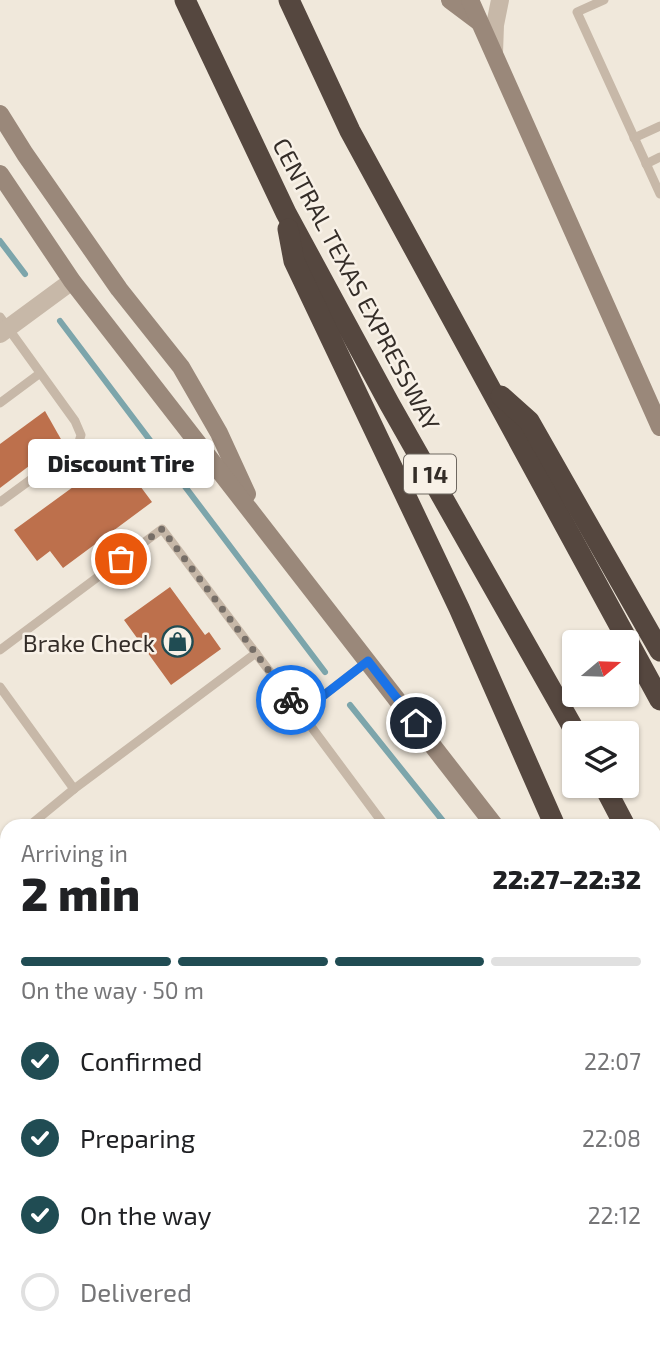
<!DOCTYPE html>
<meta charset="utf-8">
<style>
:root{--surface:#fff;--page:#f2f2f2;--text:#202124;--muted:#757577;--line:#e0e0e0;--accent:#204c53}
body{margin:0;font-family:"Exo 2",sans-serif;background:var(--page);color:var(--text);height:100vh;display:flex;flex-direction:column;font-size:26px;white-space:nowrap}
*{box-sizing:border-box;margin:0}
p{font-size:23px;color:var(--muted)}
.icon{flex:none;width:38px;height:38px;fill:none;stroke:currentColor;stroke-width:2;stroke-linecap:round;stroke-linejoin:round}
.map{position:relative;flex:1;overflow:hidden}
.panel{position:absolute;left:0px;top:819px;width:662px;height:527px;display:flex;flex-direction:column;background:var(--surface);border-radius:21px 21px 0 0;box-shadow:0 2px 5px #0004}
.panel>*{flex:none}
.needle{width:46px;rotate:71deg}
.buttons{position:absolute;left:562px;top:630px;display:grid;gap:14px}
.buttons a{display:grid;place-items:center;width:77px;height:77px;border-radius:7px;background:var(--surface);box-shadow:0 2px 5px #0004;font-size:35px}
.pin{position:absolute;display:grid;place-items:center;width:60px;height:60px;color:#fff;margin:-30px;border:4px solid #fff;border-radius:50%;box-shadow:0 2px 7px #0007}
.courier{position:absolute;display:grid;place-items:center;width:70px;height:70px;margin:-35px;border:5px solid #1a73e8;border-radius:50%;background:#fff;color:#222;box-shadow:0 2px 9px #0007}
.bubble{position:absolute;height:49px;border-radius:7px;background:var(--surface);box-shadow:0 2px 5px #0004;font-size:23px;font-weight:800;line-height:49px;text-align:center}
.overview em{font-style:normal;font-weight:800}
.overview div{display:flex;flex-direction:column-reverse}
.overview{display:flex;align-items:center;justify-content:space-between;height:119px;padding:0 21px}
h1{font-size:46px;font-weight:800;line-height:52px}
.bar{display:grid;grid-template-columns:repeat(4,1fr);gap:10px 7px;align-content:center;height:84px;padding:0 21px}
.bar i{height:9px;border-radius:5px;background:var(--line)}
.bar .active{background:var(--accent)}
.bar p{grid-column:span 4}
ol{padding:0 21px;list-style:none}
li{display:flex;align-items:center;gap:21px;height:77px}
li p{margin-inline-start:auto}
li .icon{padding:7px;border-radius:50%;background:var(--accent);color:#fff;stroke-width:4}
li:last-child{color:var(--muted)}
li i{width:38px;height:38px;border:4px solid var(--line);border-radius:50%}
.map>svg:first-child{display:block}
</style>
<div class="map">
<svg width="660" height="1345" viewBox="0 0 660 1345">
<defs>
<pattern id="park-dots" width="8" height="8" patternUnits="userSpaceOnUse" patternTransform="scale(1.75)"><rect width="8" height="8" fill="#b0be9c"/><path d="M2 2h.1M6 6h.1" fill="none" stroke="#909b7f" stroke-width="1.8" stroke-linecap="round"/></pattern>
</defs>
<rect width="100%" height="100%" fill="#f0e8db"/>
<path fill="url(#park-dots)" d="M0,874H7V1339H340L344,1345H0Z"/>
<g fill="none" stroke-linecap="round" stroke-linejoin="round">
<g stroke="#7ca5ab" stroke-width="6">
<path d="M0,241L25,274"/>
<path d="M60,321L325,672"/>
<path d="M350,705L447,826"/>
<path d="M654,1129L660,1138"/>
<path d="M192,1339L193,1345"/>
</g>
</g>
<g fill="#bd704c">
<path d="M45,411L62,441L0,488V444Z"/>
<path d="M117,455L152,502L63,568L50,551L37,561L14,530Z"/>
<path d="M170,587L205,635L209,632L221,649L171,685L124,620Z"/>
<path d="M455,1339H605L609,1345H459Z"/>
</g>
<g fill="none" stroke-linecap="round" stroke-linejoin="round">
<path stroke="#b3a392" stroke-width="3.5" stroke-dasharray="3.5 3.5" stroke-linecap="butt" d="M7,1067L0,1081L7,1086"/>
<g stroke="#c7b8a8" stroke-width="9">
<path d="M604,0L577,12L660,194"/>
<path d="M634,138L660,126"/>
<path d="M646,164L660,157"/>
<path d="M0,317L75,421L81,435L78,445L0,502"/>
<path d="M0,403L39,374"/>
<path d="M0,650L162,529L301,713L368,661"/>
<path d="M0,687L74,789"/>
<path d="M301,713L385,826"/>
<path d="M29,826L74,789L256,653"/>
<path d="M654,1234L660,1242"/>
<path d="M654,1335L660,1343"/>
<path d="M436,1339L440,1345"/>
</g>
<g stroke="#c7b8a8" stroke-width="18">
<path d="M494,53L495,25L500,0"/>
<path d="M0,334L72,281"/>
<path d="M0,851H7"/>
<path d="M367,1339L371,1345"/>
</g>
<g stroke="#9a887a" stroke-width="18">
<path d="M450,0L478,21"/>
<path d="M470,0L660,427"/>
<path d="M0,114L25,154L119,289L181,367L219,433L247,494"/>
<path d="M0,174L72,281L495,826"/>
<path d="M654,1054L660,1062"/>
</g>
<g stroke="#55473f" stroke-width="21">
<path d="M185,0L286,213L389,403L576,733"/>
<path d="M289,0L350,131L660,700"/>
<path d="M288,229L294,261L459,608L555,826"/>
<path d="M501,396L529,421L660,651"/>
<path d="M604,786L625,826"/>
<path d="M654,882L660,893"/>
<path d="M654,1024L660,1034"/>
</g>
</g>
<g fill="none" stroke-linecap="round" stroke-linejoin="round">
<path stroke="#766e67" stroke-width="7" stroke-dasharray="0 12.6" d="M121,559L162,529L291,700"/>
<path stroke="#1a73e8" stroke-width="9" d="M291,700L301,713L368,661L416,723"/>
</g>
<defs>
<symbol id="shop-ring" viewBox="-11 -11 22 22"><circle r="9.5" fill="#f8f1e7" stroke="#204c53" stroke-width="1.5"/><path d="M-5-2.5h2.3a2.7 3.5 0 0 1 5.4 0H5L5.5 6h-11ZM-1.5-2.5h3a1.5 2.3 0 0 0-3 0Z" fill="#204c53"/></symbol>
</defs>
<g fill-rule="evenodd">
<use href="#shop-ring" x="160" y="624" width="35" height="35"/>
</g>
<g text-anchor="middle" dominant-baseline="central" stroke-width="5" stroke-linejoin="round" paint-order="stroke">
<rect fill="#f8f1e7" stroke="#6f6861" stroke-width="2" x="404" y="454.5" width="52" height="39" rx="5"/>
<g font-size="23" font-weight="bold" fill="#342d28">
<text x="430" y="474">I 14</text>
</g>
<g font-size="24" fill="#342d28" stroke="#f8f1e7">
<text transform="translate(357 284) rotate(62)">CENTRAL TEXAS EXPRESSWAY</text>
</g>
<g font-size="24" fill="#342d28" stroke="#f8f1e7" text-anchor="end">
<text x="155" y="642">Brake Check</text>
</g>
</g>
</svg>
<div class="buttons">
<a><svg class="needle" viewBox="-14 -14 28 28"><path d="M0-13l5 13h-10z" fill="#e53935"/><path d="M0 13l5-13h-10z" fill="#757577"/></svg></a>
<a><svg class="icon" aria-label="layers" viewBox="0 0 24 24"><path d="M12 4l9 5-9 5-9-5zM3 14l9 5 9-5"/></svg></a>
</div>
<div class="pin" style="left:121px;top:559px;background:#ea580c"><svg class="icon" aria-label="bag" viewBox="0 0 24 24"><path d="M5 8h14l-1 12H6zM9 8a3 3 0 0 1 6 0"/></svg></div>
<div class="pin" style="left:416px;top:723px;background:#1f2937"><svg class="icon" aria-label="home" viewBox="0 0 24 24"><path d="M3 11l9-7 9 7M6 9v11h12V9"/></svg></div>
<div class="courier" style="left:291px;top:700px"><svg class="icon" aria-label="bike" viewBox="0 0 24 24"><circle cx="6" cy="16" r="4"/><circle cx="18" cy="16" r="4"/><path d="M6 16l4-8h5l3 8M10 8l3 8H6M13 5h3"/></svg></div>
<div class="bubble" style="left:28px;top:439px;width:186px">Discount Tire</div>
<section class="panel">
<div class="overview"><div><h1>2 min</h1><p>Arriving in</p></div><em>22:27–22:32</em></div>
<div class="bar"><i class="active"></i><i class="active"></i><i class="active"></i><i></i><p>On the way · 50 m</p></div>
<ol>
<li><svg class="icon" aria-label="check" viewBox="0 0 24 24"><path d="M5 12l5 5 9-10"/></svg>Confirmed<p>22:07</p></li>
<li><svg class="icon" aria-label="check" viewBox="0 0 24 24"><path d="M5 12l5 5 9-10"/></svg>Preparing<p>22:08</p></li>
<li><svg class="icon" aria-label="check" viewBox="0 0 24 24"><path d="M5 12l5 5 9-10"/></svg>On the way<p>22:12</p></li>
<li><i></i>Delivered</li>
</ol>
</section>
</div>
